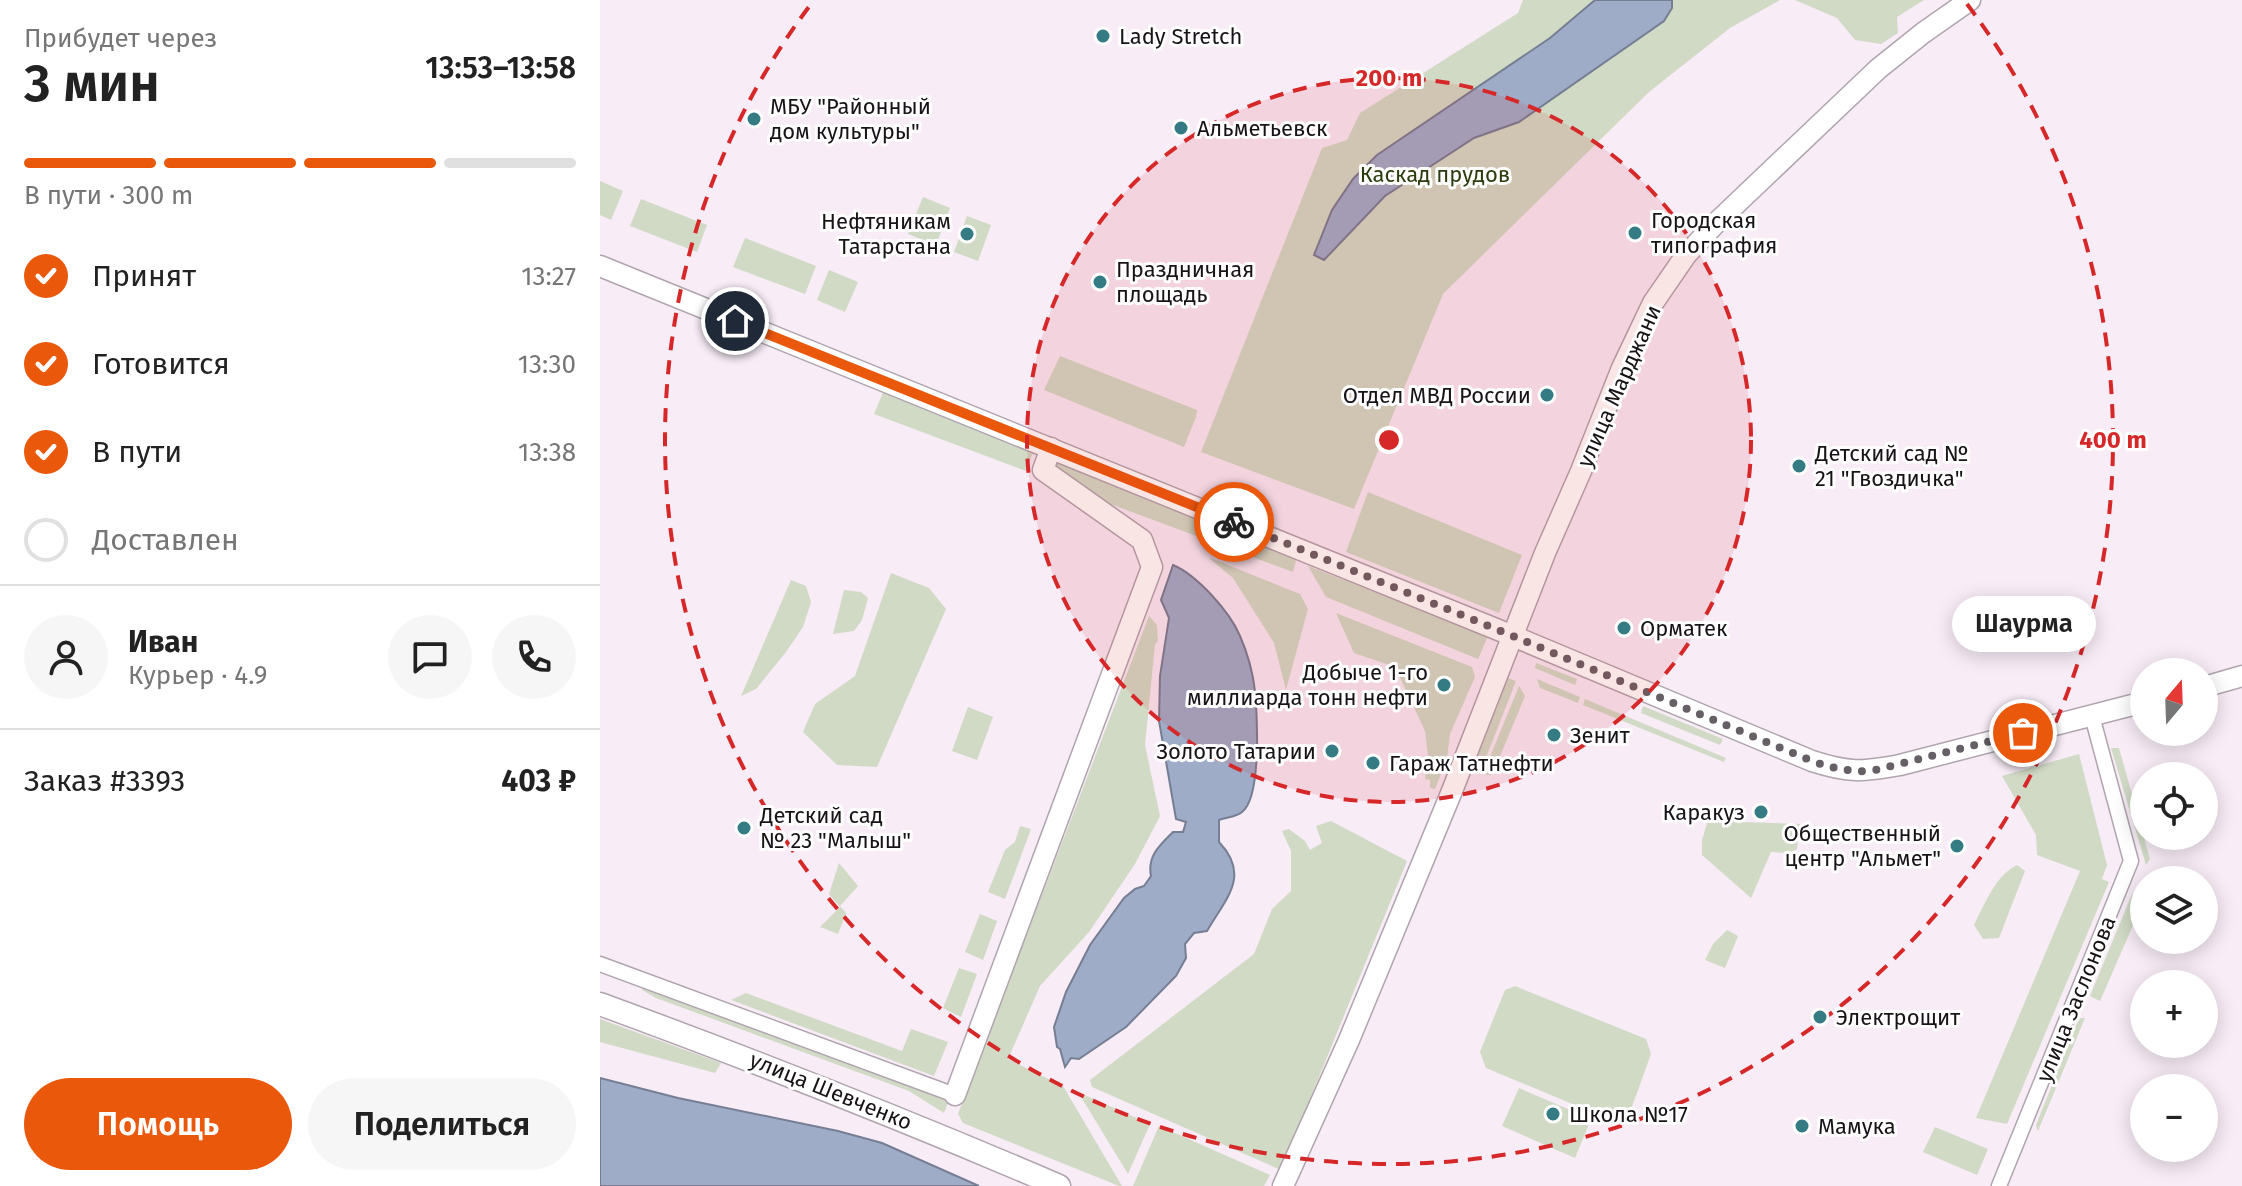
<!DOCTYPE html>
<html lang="ru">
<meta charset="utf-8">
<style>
:root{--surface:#fff;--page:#f6f6f6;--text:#222;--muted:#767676;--line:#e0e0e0;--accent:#ea580c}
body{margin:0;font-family:"Fira Sans",sans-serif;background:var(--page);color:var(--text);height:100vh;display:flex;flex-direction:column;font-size:30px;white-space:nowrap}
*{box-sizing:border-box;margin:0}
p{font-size:26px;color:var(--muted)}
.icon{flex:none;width:44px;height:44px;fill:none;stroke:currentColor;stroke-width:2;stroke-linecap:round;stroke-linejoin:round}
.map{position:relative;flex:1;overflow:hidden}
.panel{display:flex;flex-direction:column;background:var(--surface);width:600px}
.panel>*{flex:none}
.needle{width:52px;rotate:19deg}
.controls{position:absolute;left:1530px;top:658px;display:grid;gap:16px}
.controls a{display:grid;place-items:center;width:88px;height:88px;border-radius:50%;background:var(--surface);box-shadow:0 4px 20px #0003;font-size:40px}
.pin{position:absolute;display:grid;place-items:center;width:68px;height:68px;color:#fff;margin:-34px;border:4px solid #fff;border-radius:50%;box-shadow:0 2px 8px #0007}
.courier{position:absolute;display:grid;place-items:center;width:80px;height:80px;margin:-40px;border:6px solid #ea580c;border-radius:50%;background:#fff;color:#222;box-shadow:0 2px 10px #0007}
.bubble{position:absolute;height:56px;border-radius:28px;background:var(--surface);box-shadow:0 4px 20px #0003;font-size:26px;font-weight:600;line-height:56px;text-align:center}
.summary em{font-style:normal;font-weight:600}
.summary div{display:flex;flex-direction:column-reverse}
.summary{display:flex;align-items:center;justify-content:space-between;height:136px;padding:0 24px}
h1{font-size:52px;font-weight:600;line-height:60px}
.bar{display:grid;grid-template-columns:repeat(4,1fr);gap:12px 8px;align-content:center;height:96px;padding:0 24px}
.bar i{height:10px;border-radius:6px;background:var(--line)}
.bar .on{background:var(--accent)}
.bar p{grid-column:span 4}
.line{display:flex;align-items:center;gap:20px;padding:0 24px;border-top:2px solid var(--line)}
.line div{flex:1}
.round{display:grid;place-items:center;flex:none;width:84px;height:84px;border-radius:42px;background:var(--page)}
ol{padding:0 24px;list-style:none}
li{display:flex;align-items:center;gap:24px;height:88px}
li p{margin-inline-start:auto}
li .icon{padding:8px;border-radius:50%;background:var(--accent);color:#fff;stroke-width:4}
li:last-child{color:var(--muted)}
li i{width:44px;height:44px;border:4px solid var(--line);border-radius:50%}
.primary-button{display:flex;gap:16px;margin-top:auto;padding:16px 24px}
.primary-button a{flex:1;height:92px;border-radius:48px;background:var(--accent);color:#fff;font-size:32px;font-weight:600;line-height:92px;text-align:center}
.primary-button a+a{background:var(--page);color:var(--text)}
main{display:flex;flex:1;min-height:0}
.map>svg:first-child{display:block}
</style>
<main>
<section class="panel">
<div class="summary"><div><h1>3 мин</h1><p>Прибудет через</p></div><em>13:53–13:58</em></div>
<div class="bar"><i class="on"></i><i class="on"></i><i class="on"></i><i></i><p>В пути · 300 m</p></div>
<ol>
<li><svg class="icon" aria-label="check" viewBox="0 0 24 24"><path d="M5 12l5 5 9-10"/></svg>Принят<p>13:27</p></li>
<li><svg class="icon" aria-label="check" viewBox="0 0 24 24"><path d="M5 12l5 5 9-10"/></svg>Готовится<p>13:30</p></li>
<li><svg class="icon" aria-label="check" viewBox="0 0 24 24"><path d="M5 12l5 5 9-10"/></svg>В пути<p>13:38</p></li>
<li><i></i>Доставлен</li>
</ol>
<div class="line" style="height:144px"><a class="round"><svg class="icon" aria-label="person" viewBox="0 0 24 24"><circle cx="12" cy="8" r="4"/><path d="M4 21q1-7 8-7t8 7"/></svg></a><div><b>Иван</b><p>Курьер · 4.9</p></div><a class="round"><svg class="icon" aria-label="chat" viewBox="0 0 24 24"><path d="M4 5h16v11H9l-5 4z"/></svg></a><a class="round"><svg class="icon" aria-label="phone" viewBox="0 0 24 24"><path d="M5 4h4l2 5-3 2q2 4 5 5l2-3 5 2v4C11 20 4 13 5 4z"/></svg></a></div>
<div class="line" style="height:104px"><div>Заказ #3393</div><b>403 ₽</b></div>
<div class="primary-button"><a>Помощь</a><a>Поделиться</a></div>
</section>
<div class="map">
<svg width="1642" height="1186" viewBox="0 0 1642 1186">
<rect width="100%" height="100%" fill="#f8ecf7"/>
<g fill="#d0dac5">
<path d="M923,0H1180L1130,28L1049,92L843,294L754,509L601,452L722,148L747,140L760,113L918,13Z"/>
<path d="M1195,0H1324L1297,17L1298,33L1281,44L1255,40L1237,18Z"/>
<path d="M0,181L23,191L11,220L0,215Z"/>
<path d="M323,197L350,208L336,245L308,234Z"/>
<path d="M41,199L107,225L97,252L30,226Z"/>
<path d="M367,216L391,225L378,261L354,252Z"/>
<path d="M145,238L216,266L205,294L133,267Z"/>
<path d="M229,270L258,282L245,312L217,300Z"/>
<path d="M460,356L597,410L596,417L584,447L444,390Z"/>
<path d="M284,390L434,450L426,471L274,414Z"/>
<path d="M456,462L687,553L696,561L693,572L497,499L453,467Z"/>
<path d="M768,492L922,555L899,613L746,552Z"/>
<path d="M608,557L700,594L708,609L686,690L674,643L633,578Z"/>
<path d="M708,566L888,636L878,659L726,597Z"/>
<path d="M291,573L329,588L346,609L277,767L237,765L203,732L215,704L255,676Z"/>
<path d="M191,580L206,586L211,602L203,627L186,652L156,689L141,696Z"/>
<path d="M244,590L261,592L268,598L262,620L254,631L233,634Z"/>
<path d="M736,613L872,667L875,677L850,734L847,759L835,789L830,788V780L825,779L828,756L825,731L795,667L754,653Z"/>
<path d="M549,616L557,625L558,641L555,644L545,745L560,816L535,864L489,932L440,986L408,1059L463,1086L522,1186H519L363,1123L358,1114Z"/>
<path d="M936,663L977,679L975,685L935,668Z"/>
<path d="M908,678L916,681L880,773L875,768V762Z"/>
<path d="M937,679L980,697L978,703L940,688Z"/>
<path d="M919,686L925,696L894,771L890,775L883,774Z"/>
<path d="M985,699L1126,758L1124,762L983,705Z"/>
<path d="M1043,706L1123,739L1120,745L1041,713Z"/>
<path d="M368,707L393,717L377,760L352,751Z"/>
<path d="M1511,748H1519L1550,859L1546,865Z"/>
<path d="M1479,754L1507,865L1502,879L1509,882L1407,1124L1376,1118L1480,871L1437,855L1436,835L1402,776Z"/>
<path d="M1123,804L1140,822L1200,824L1197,849L1189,853L1171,852L1151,898L1102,855V840L1110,813Z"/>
<path d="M731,821L807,861L681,1170L492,1087L490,1080L654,954L672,909L691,891V851L682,831L689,829L705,841L710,850L722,843L716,826Z"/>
<path d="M420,826L431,829L405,899L388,892L405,850L415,842Z"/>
<path d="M239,863L258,886L240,906L246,913L238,934L220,927L240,907L229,894Z"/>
<path d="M1417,865L1425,871L1399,938L1383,939L1374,925C1385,904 1395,876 1417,865Z"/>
<path d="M1532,894L1544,900L1500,1001L1490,996Z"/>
<path d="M380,914L397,921L383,960L365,952Z"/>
<path d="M1127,930L1138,936L1125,968L1105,960L1113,944Z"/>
<path d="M359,968L377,974L361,1017L343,1008Z"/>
<path d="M43,986L349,1100L344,1113L309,1091L56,998L42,990Z"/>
<path d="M915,986L1046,1039L1051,1054L1029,1115L1013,1121L886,1068L880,1052L905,990Z"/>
<path d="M146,993L302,1051L311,1029L348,1042L334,1076L131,1000Z"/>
<path d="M1479,1018H1485L1438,1131L1436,1125Z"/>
<path d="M0,1019L121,1063L115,1073L0,1042Z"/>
<path d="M919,1088L991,1119L975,1158L902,1126Z"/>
<path d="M478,1092L550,1124L528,1174Z"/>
<path d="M559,1126L670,1175L664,1186H533Z"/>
<path d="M1335,1127L1388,1149L1377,1175L1323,1152Z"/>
</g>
<g fill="#9eacc8" stroke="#767e93" stroke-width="2">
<path d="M995,0H1072V8L1064,21L919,122L874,138L785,196L724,260L714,255L732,210L753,179L777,155L950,38Z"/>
<path d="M573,565C597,575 630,612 640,636C647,652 653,674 655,691C657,714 662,797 642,812C637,817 626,817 619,820V842C651,876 626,898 607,931L594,933L585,944L586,958L576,976L526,1027L479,1059L471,1058L465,1067L460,1049L457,1047L454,1027L466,992L490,945L524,898L535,889L544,886L551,876C547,856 560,845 573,832H583L586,822L576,819L559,721L560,676L569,618L561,600Z"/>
<path d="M0,1078L78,1098L238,1131L282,1143L379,1186H0Z"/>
</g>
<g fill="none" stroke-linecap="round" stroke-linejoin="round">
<defs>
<g id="street">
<path d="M0,964L355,1095"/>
<path d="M1399,1186L1531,861L1492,716"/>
</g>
<g id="secondary">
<path d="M0,266L896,629L1212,761C1249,773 1262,772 1300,765L1544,702"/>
<path d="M1604,687L1642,676"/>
<path d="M355,1095L552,567L542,540L443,470L451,448"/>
<path d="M683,1186L749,1040L852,791L945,553L981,471L1022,368L1053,303L1086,255L1116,223L1278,69L1323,33L1370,0"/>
</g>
<path id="primary" d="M0,1004C155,1061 308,1121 459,1186"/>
</defs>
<use href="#street" stroke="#b0a5af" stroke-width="17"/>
<use href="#secondary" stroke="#b0a5af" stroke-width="23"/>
<use href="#primary" stroke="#b0a5af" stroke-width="25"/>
<use href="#street" stroke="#fff" stroke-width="14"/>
<use href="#secondary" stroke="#fff" stroke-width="20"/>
<use href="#primary" stroke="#fff" stroke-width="22"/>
</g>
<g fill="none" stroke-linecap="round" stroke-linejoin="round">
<path stroke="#665f65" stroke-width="8" stroke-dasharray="0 14.4" d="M634,522L896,629L1212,761C1232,768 1249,772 1271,771L1423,733"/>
<path stroke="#ea580c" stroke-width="10" d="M135,321L634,522"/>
</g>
<circle cx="789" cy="440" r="362" fill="#d62828" fill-opacity=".12"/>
<g fill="none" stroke="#d62828" stroke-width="4" stroke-dasharray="14 10">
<circle cx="789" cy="440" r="362"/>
<path d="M1367 4A724 724 0 1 1 211 4"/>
</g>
<g fill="#347b84" stroke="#fefefe" stroke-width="3">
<circle cx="503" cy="36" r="8"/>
<circle cx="154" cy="119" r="8"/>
<circle cx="581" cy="128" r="8"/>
<circle cx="1035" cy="233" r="8"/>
<circle cx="367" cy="234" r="8"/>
<circle cx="500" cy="282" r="8"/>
<circle cx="947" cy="395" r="8"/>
<circle cx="1199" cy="466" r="8"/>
<circle cx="1024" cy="628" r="8"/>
<circle cx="844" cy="685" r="8"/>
<circle cx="954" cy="735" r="8"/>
<circle cx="732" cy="751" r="8"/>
<circle cx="773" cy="763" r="8"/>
<circle cx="1161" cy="812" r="8"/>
<circle cx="144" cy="828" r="8"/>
<circle cx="1357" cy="846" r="8"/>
<circle cx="1220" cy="1017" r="8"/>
<circle cx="953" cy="1114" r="8"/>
<circle cx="1202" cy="1126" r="8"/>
</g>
<g text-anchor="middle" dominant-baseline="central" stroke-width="6" stroke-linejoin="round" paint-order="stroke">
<g font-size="22" fill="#171317" stroke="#fefefe" text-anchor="start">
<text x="519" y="36">Lady Stretch</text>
<text x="170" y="106">МБУ "Районный<tspan x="170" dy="25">дом культуры"</tspan></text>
<text x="597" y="128">Альметьевск</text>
<text x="1051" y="220">Городская<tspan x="1051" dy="25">типография</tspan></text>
<text x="351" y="221" text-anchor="end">Нефтяникам<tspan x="351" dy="25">Татарстана</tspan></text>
<text x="516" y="269">Праздничная<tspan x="516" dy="25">площадь</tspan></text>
<text x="931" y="395" text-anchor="end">Отдел МВД России</text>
<text x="1215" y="453">Детский сад №<tspan x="1215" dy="25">21 "Гвоздичка"</tspan></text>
<text x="1040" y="628">Орматек</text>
<text x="828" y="672" text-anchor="end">Добыче 1-го<tspan x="828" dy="25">миллиарда тонн нефти</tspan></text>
<text x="970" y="735">Зенит</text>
<text x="716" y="751" text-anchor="end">Золото Татарии</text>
<text x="789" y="763">Гараж Татнефти</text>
<text x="1145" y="812" text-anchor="end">Каракуз</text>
<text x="160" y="815">Детский сад<tspan x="160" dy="25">№ 23 "Малыш"</tspan></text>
<text x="1341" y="833" text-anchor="end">Общественный<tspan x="1341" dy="25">центр "Альмет"</tspan></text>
<text x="1236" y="1017">Электрощит</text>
<text x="969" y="1114">Школа №17</text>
<text x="1218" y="1126">Мамука</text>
</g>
<g font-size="22" fill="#2b3d0e" stroke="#fefefe">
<text x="835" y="174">Каскад прудов</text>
</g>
<g font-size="22" fill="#171317" stroke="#fefefe">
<text transform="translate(1019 386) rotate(-66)">улица Марджани</text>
<text transform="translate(1476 999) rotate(-68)">улица Заслонова</text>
<text transform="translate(231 1091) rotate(22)">улица Шевченко</text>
</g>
</g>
<circle cx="789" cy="440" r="12" fill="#d62828" stroke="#fefefe" stroke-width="4"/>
<g font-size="24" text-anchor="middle" font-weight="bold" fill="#d62828" stroke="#fefefe" stroke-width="6" stroke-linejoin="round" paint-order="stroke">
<text x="789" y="86">200 m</text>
<text x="1513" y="448">400 m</text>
</g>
</svg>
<div class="controls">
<a><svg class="needle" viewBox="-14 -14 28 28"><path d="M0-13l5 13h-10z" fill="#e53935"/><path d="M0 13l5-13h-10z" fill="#767676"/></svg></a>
<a><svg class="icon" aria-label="locate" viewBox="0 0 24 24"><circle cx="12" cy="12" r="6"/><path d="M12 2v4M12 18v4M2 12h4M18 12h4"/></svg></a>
<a><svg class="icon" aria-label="layers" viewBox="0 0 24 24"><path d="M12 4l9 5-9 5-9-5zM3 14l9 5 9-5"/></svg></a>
<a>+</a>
<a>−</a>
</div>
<div class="pin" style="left:1423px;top:733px;background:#ea580c"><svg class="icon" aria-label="bag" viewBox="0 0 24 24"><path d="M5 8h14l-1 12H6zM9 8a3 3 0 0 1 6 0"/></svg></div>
<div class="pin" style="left:135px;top:321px;background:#1f2937"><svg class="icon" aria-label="home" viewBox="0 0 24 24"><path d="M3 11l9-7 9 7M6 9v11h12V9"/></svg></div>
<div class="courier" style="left:634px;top:522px"><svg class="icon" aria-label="bike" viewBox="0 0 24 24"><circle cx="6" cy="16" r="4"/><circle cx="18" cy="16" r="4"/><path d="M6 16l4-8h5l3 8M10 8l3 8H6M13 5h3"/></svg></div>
<div class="bubble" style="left:1352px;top:596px;width:144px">Шаурма</div>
</div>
</main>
